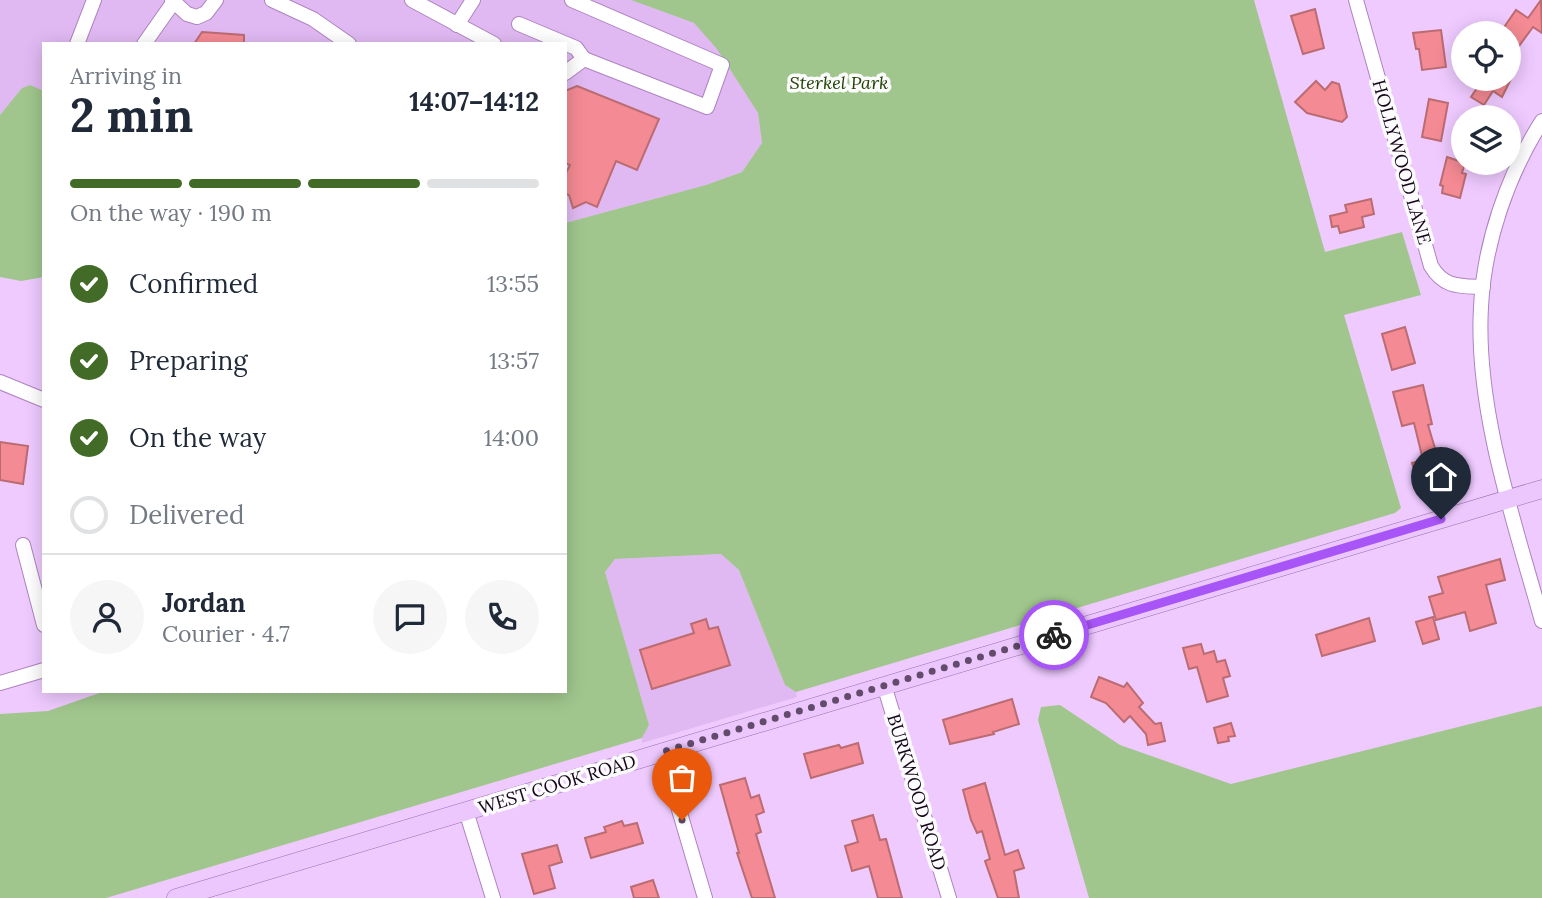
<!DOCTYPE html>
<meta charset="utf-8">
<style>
:root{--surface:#fff;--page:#f6f6f7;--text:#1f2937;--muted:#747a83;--line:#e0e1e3;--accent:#416b27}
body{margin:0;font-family:Lora,serif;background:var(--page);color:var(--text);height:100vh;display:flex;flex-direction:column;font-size:26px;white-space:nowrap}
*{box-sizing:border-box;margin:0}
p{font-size:23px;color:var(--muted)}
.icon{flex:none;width:38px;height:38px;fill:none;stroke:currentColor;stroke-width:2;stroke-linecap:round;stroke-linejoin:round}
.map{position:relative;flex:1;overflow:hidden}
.drawer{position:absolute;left:42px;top:42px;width:525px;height:651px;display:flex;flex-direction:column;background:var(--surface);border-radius:0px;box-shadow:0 4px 18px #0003}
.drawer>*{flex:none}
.controls{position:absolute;left:1451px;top:21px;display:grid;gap:14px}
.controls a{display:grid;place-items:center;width:70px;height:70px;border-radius:50%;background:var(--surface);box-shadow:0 4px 18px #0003;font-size:35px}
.pin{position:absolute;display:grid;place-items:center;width:60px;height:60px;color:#fff;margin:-72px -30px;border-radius:50% 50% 50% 0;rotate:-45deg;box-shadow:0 0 7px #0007}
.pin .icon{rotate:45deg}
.courier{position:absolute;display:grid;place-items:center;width:70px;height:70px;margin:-35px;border:5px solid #a855f7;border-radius:50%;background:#fff;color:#222;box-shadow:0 2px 9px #0007}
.overview em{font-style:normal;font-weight:700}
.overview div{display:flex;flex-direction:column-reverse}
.overview{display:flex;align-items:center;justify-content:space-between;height:119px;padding:0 28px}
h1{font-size:46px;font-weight:700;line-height:52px}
.bar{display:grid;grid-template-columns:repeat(4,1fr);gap:10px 7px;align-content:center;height:84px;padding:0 28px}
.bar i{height:9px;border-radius:5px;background:var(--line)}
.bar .current{background:var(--accent)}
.bar p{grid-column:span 4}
.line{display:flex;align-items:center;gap:18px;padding:0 28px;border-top:2px solid var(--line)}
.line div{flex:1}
.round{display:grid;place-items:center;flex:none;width:74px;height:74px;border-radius:37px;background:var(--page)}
ol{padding:0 28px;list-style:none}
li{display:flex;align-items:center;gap:21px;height:77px}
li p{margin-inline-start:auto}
li .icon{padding:7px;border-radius:50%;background:var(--accent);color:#fff;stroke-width:4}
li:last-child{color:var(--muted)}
li i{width:38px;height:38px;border:4px solid var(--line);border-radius:50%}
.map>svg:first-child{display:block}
</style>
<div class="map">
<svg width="1542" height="898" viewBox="0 0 1542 898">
<rect width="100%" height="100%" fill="#efcaff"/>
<g fill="#e0b9f2">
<path d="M0,0H631L694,23L718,49L758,113L762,143L742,172L706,185L565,223V44H44V91L30,85L22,88L0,115Z"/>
<path d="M721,554L739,570L785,685L796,692L797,697L642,743V738L649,725L605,572L615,559Z"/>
</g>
<g fill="#a0c68d">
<path d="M631,0H1254L1325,252L1402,232L1421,295L1344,315L1401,508L1395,513L796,692L785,685L739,570L721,554L615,559L605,572L649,725L642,738L106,898H0V714L48,711L105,691H565V223L706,185L742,172L762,143L758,113L717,49L694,23Z"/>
<path d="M30,85L44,91V277L21,281L0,277V115L22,88Z"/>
<path d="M1060,705L1120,745L1231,784L1542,706V898H1089L1038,720L1041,707Z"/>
</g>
<g fill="#f48a93" stroke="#bb6c72" stroke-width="2">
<path d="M1541,0L1542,33L1533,27L1508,61V33H1500L1516,10L1528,18Z"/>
<path d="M1315,9L1324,48L1303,54L1291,16Z"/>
<path d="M1441,30L1446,67L1422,70L1419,49H1416L1413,33Z"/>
<path d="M202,32L244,35V44H194Z"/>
<path d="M1483,79H1511L1502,97L1493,91L1484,105L1471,97Z"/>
<path d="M1316,81L1325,90L1332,82L1339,84L1347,117L1342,122L1307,113L1295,102Z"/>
<path d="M577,86L659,119L637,170L616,161L597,207L586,202L573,208L569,195L565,194V175L570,165L565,163V91Z"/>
<path d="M1429,99L1448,103L1441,141L1422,137Z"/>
<path d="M1447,157L1465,163L1462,173L1466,174L1460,198L1442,193L1443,186L1440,185Z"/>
<path d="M1371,199L1374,214L1362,217L1364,227L1340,233L1338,226L1332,227L1330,216L1347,212L1345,205Z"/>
<path d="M1405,327L1415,363L1392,370L1382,334Z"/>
<path d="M1423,385L1432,424L1428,425L1443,475L1418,482L1412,463L1423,460L1414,423L1402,426L1393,392Z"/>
<path d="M0,442L28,446L23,484L0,480Z"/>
<path d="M1500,559L1505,580L1486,585L1496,623L1470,631L1465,612L1436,620L1429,597L1443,593L1438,577Z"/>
<path d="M1433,617L1439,639L1423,644L1416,622Z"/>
<path d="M1369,618L1375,641L1322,656L1316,635Z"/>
<path d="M706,619L709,629L718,627L730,665L652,689L640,650L694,633L691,624Z"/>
<path d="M1201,644L1204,654L1214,651L1217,662L1225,660L1230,676L1223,678L1228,696L1207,702L1197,667L1189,669L1183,648Z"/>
<path d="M1099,677L1124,687L1127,683L1143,703L1139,707L1155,724L1161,723L1165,741L1148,745L1146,734L1130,716L1124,722L1106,703L1091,697Z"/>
<path d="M1012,699L1019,724L993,732L994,734L950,744L943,720Z"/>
<path d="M1231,723L1235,736L1228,737L1229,741L1218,743L1214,728Z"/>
<path d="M858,743L863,763L811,778L804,754L839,745L841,748Z"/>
<path d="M745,778L751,798L759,795L764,812L756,815L761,832L756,834L775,898H752L737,853H739L720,785Z"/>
<path d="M985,783L1005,855L1018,850L1024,868L1014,871L1019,898H998L985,861L990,859L982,831L977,833L971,820L963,790Z"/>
<path d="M873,815L880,840L886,839L902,898H878L869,866L852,871L845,846L858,842L852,821Z"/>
<path d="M622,821L624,826L637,823L643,843L591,858L585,838L606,832L604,827Z"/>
<path d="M557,845L562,862L549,866L555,888L534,894L522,854Z"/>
<path d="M653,880L659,898H634L631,887Z"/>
</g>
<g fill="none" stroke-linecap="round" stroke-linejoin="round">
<defs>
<g id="minor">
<path d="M172,0L187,14L197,17L206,13L216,0"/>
<path d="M272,0L313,19L349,44"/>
<path d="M412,0L494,44"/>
<path d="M1356,0L1431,266C1444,288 1460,286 1483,287"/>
<path d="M519,24L576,48L584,59"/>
<path d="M457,25L473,0"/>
<path d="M77,44L94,0"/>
<path d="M144,44L175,0"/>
<path d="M565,73L584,59L707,107L722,65L572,0"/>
<path d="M1542,121C1508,174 1484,243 1481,307C1475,409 1515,524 1542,621"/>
<path d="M0,382L44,400"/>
<path d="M23,545L44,625"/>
<path d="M0,683L44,670"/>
<path d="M884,685L949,898"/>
<path d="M662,752L705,898"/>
<path d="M466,811L493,898"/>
</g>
<path id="major" d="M176,898L1542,489"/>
</defs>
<use href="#minor" stroke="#ae83c1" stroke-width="16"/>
<use href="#major" stroke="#996bad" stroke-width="19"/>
<use href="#minor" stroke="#fff" stroke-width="14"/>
<use href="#major" stroke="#ecc7fd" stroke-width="18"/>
</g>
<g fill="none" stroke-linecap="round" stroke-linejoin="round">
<path stroke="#624b6b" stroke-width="7" stroke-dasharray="0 12.6" d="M682,820L662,752L1054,635"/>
<path stroke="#a855f7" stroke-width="9" d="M1054,635L1441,519"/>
</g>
<g text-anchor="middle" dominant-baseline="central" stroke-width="7" stroke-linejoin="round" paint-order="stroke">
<g font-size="18" font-style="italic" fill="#1f4204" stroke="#fbfbfb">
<text x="839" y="82">Sterkel Park</text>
</g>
<g font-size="18" fill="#16061c" stroke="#fbfbfb">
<text transform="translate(1402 162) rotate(74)">HOLLYWOOD LANE</text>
<text transform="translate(557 784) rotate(-17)">WEST COOK ROAD</text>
<text transform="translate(917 792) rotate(73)">BURKWOOD ROAD</text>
</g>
</g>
</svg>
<div class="controls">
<a><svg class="icon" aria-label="locate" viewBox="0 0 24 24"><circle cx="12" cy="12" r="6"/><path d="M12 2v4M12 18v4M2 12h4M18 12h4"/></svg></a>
<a><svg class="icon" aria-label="layers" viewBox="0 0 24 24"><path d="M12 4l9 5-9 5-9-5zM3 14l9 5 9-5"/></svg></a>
</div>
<div class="pin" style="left:682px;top:820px;background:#ea580c"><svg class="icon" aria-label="bag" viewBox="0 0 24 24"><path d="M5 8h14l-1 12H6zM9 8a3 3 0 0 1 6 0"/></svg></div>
<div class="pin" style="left:1441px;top:519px;background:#1f2937"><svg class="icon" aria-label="home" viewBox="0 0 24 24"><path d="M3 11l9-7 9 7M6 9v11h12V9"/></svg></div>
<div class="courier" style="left:1054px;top:635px"><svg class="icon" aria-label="bike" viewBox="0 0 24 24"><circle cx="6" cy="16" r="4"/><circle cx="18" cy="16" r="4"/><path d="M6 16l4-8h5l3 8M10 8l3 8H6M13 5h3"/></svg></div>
<section class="drawer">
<div class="overview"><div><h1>2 min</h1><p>Arriving in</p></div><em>14:07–14:12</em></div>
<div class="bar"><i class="current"></i><i class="current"></i><i class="current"></i><i></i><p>On the way · 190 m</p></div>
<ol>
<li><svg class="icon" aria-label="check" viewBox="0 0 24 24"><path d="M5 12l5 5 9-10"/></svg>Confirmed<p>13:55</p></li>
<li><svg class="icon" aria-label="check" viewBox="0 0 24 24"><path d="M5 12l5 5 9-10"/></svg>Preparing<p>13:57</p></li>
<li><svg class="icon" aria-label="check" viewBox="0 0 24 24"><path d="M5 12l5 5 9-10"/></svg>On the way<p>14:00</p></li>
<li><i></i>Delivered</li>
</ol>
<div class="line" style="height:126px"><a class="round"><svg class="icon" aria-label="person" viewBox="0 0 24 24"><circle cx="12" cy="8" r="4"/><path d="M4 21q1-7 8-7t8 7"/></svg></a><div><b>Jordan</b><p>Courier · 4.7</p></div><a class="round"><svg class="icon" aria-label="chat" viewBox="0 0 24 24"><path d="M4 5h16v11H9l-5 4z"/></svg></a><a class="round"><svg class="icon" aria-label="phone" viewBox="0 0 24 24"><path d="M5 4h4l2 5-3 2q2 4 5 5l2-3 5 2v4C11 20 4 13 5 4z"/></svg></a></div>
</section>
</div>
